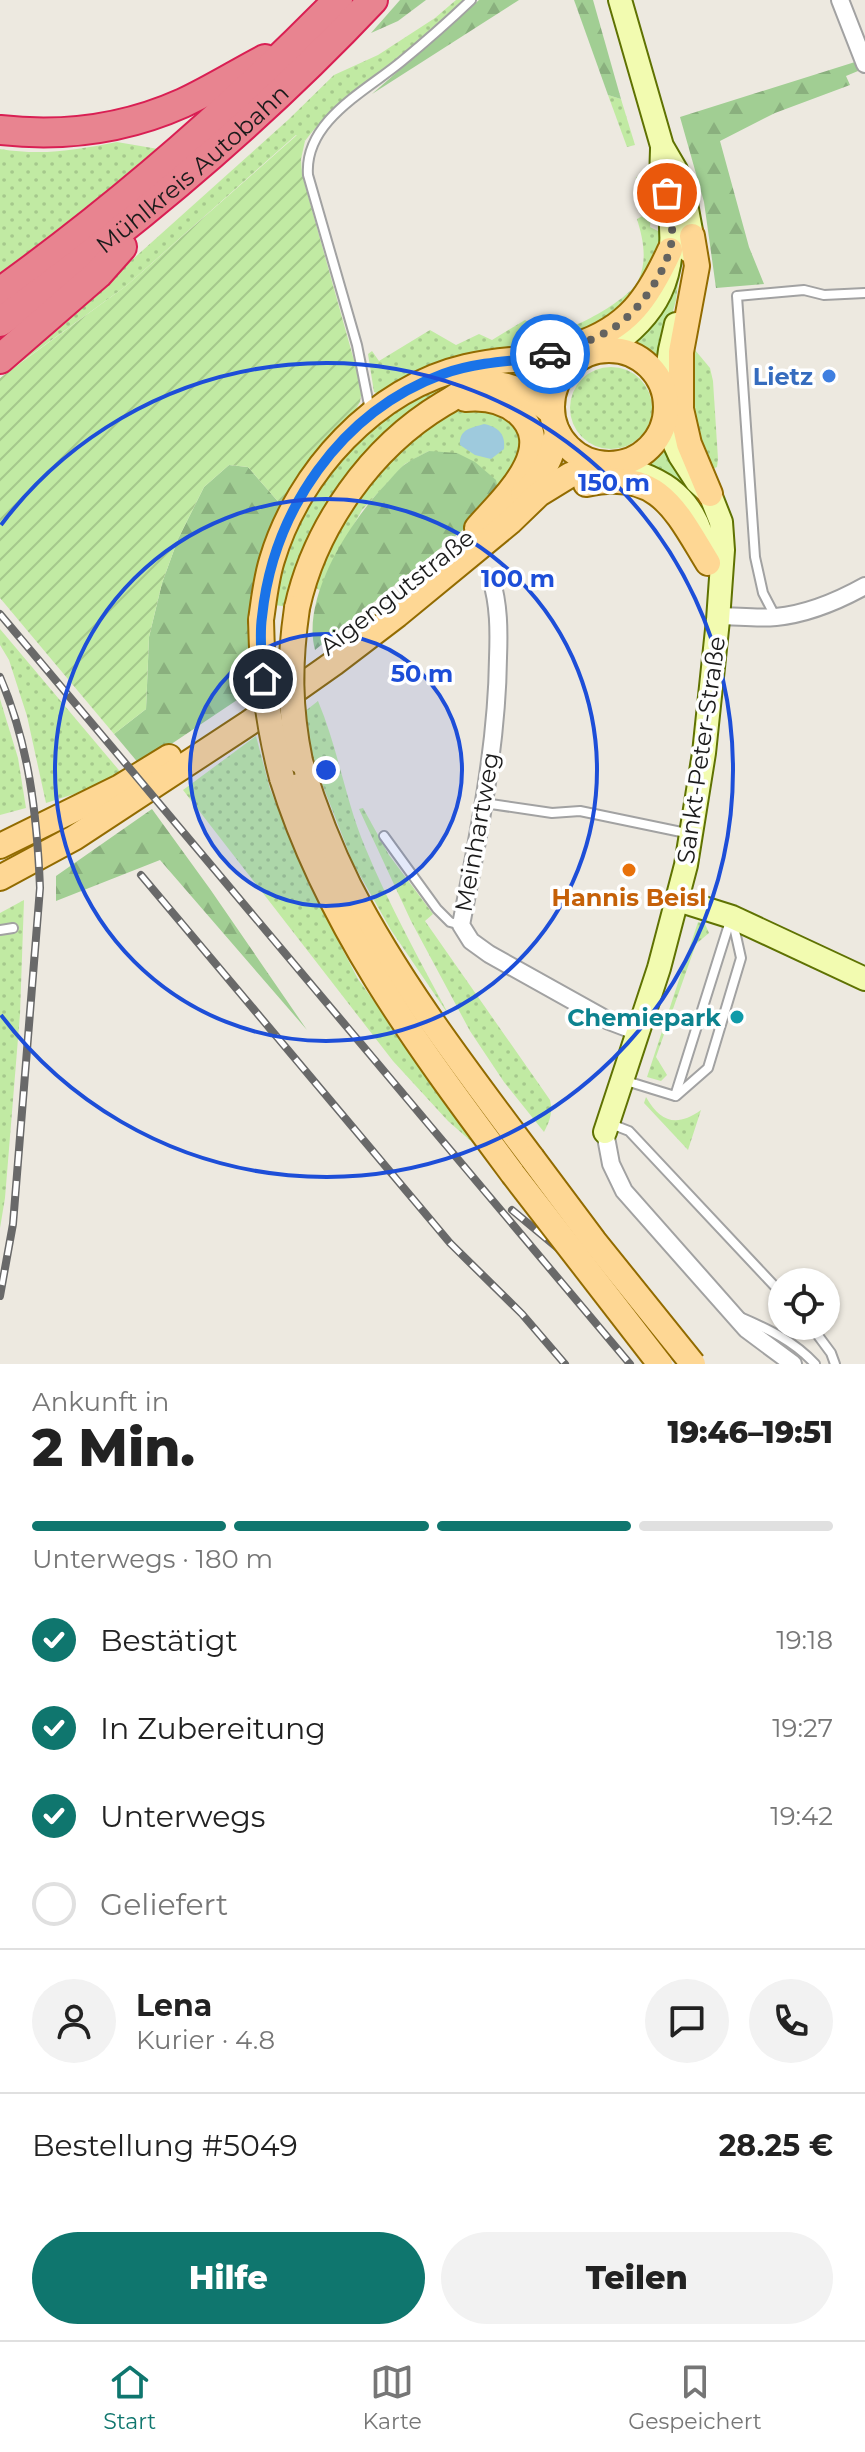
<!DOCTYPE html>
<html lang="de">
<meta charset="utf-8">
<style>
:root{--surface:#fff;--page:#f2f2f2;--text:#222;--muted:#767676;--line:#e0e0e0;--accent:#0f766e}
body{margin:0;font-family:Montserrat,sans-serif;background:var(--page);color:var(--text);height:100vh;display:flex;flex-direction:column;font-size:30px;white-space:nowrap}
*{box-sizing:border-box;margin:0}
p{font-size:26px;color:var(--muted)}
.icon{flex:none;width:44px;height:44px;fill:none;stroke:currentColor;stroke-width:2;stroke-linecap:round;stroke-linejoin:round}
.map{position:relative;height:1364px;overflow:hidden}
.side{display:flex;flex-direction:column;background:var(--surface);flex:1}
.side>*{flex:none}
.tools{position:absolute;left:768px;top:1268px;display:grid;gap:16px}
.tools a{display:grid;place-items:center;width:72px;height:72px;border-radius:50%;background:var(--surface);box-shadow:0 2px 6px #0004;font-size:40px}
.pin{position:absolute;display:grid;place-items:center;width:68px;height:68px;color:#fff;margin:-34px;border:4px solid #fff;border-radius:50%;box-shadow:0 2px 8px #0007}
.courier{position:absolute;display:grid;place-items:center;width:80px;height:80px;margin:-40px;border:6px solid #1a73e8;border-radius:50%;background:#fff;color:#222;box-shadow:0 2px 10px #0007}
.summary em{font-style:normal;font-weight:800}
.summary div{display:flex;flex-direction:column-reverse}
.summary{display:flex;align-items:center;justify-content:space-between;height:136px;padding:0 32px}
h1{font-size:52px;font-weight:800;line-height:60px}
.bar{display:grid;grid-template-columns:repeat(4,1fr);gap:12px 8px;align-content:center;height:96px;padding:0 32px}
.bar i{height:10px;border-radius:6px;background:var(--line)}
.bar .active{background:var(--accent)}
.bar p{grid-column:span 4}
.line{display:flex;align-items:center;gap:20px;padding:0 32px;border-top:2px solid var(--line)}
.line div{flex:1}
.round{display:grid;place-items:center;flex:none;width:84px;height:84px;border-radius:42px;background:var(--page)}
ol{padding:0 32px;list-style:none}
li{display:flex;align-items:center;gap:24px;height:88px}
li p{margin-inline-start:auto}
li .icon{padding:8px;border-radius:50%;background:var(--accent);color:#fff;stroke-width:4}
li:last-child{color:var(--muted)}
li i{width:44px;height:44px;border:4px solid var(--line);border-radius:50%}
.action{display:flex;gap:16px;margin-top:auto;padding:16px 32px}
.action a{flex:1;height:92px;border-radius:48px;background:var(--accent);color:#fff;font-size:32px;font-weight:800;line-height:92px;text-align:center}
.action a+a{background:var(--page);color:var(--text)}
.dock{display:flex;justify-content:space-around;align-items:center;height:112px;border-top:2px solid var(--line);background:var(--surface);font-size:22px;color:var(--muted)}
.dock a{display:grid;justify-items:center;gap:4px}
.dock .active{color:var(--accent)}
.map>svg:first-child{display:block}
</style>
<div class="map">
<svg width="865" height="1364" viewBox="0 0 865 1364">
<defs>
<pattern id="grass-dots" width="8" height="8" patternUnits="userSpaceOnUse" patternTransform="scale(2)"><rect width="8" height="8" fill="#c1eaa3"/><path d="M2 2h.1M6 6h.1" fill="none" stroke="#a5c88c" stroke-width="1.8" stroke-linecap="round"/></pattern>
<pattern id="forest-firs" width="22" height="20" patternUnits="userSpaceOnUse" patternTransform="scale(2)"><rect width="22" height="20" fill="#a1ce93"/><path d="M5 1l3.5 6h-7zM16 11l3.5 6h-7z" fill="#8ab07e"/></pattern>
<pattern id="garden-furrows" width="10" height="10" patternUnits="userSpaceOnUse" patternTransform="scale(2)"><rect width="10" height="10" fill="#c1eaa3"/><path d="M-1 1l2-2M0 10L10 0M9 11l2-2" fill="none" stroke="#a5c88c"/></pattern>
</defs>
<rect width="100%" height="100%" fill="#ede9e0"/>
<g fill="url(#grass-dots)">
<path d="M456,0H463C439,25 411,50 384,71C353,95 329,109 305,141L296,135L126,286L6,373L288,120L334,75L378,55L435,18Z"/>
<path d="M608,95L621,99L635,145L627,147Z"/>
<path d="M117,142L158,149L60,229L0,273V149C43,156 76,150 117,142Z"/>
<path d="M644,176L653,202L650,227L662,233L661,245L644,291L579,338L562,342L488,350L452,358L417,372L379,394L374,392L368,354L372,351L379,361L430,330L456,345L479,334L492,340L525,320C532,324 540,329 547,331C567,336 631,298 638,281C648,260 643,239 637,219L648,213L636,177Z"/>
<path d="M681,261L676,300L660,360L643,347L630,344L671,290Z"/>
<path d="M690,344L710,368L713,381L718,459L717,467L710,470L693,426Z"/>
<circle cx="611" cy="408" r="41"/>
<path d="M523,370L555,371L546,386L544,394L506,376L346,478L326,505L311,533L297,572L288,607L275,605C279,584 283,560 291,540C317,469 383,402 457,380C477,373 502,373 523,370Z"/>
<path d="M460,409H499L520,428L522,452L499,494L429,451L405,464L362,510L325,576L321,591L316,588L325,561V554C359,496 397,438 460,409Z"/>
<path d="M665,449L687,479L680,482L646,465Z"/>
<path d="M0,629L123,775L96,787L46,803L27,716L9,660L0,645Z"/>
<path d="M0,699L18,758L26,808L0,815Z"/>
<path d="M318,701C338,748 345,799 365,847C389,905 420,961 450,1017L391,930L353,863L314,763L304,712Z"/>
<path d="M256,736L270,789L309,885L358,979L411,1053L485,1146L480,1149L448,1121L393,1061L183,790Z"/>
<path d="M363,808L389,855L433,914L425,921L550,1100C553,1112 550,1121 544,1132L504,1082L470,1031L411,921L359,809Z"/>
<path d="M24,900L20,1014L5,1198L0,1228V913Z"/>
<path d="M698,922L705,924L709,933L696,944L656,1057L667,1075L661,1081L647,1077Z"/>
<path d="M646,1097C661,1123 677,1127 701,1110L688,1150L644,1103Z"/>
</g>
<g fill="url(#forest-firs)">
<path d="M400,0H426L398,21L371,33Z"/>
<path d="M479,0H519L372,94Z"/>
<path d="M574,0H593L621,99L608,95Z"/>
<path d="M855,62L858,71L846,76L850,85L775,113L720,141L749,247L764,284L716,288L704,202L680,117Z"/>
<path d="M429,451L457,453L475,462L496,480L499,494L470,524L315,650C301,597 350,522 385,485C392,478 399,468 407,463C414,458 422,455 429,451Z"/>
<path d="M229,465L248,467L282,506C254,570 244,622 249,692L140,765L114,734L146,709L149,637L162,583L178,539L204,487Z"/>
<path d="M152,809L210,889L307,1030L160,860L56,901V876Z"/>
</g>
<path fill="url(#garden-furrows)" d="M297,135L305,141L301,159L302,174L362,389L360,402L353,414L318,449L282,506L248,467L229,465L204,487L178,539L162,583L149,637L146,709L114,734L0,598V378L126,286Z"/>
<path fill="#9ecadd" d="M484,424C498,427 506,434 504,449L491,459L475,455L460,445C459,429 471,428 484,424Z"/>
<g fill="none" stroke-linecap="round" stroke-linejoin="round">
<defs>
<g id="lane">
<path d="M370,410L357,345L308,175C304,121 366,91 402,61C425,42 449,21 471,0"/>
<path d="M775,616L763,593L755,557L737,296L804,290L824,295L865,293"/>
<path d="M484,803L552,813L580,811L691,834"/>
<path d="M384,836L437,909L450,922L461,925"/>
<path d="M0,930L13,928"/>
<path d="M623,1080L675,1096L731,918"/>
<path d="M676,1096L708,1068L741,958L733,922"/>
<path d="M611,1124L629,1131L782,1294"/>
<path d="M740,1317C768,1329 794,1341 815,1364"/>
<path d="M811,1326L831,1353L835,1364"/>
</g>
<g id="street">
<path d="M840,0L865,64"/>
<path d="M491,579C499,604 499,631 498,658C497,748 478,837 461,925L471,941L489,954L609,1021L638,1032"/>
<path d="M718,616C737,616 757,619 776,617C807,614 838,601 865,586"/>
<path d="M605,1132L611,1164L624,1191L746,1329L793,1364"/>
</g>
<g id="secondary">
<path d="M620,0L662,146L676,170L684,193L692,236L689,251"/>
<path d="M606,350C658,316 677,277 670,215C669,200 663,186 662,172C661,164 662,156 662,148"/>
<path d="M664,394L670,350L676,324"/>
<path d="M611,465C666,477 697,499 707,556"/>
<path d="M678,900L732,917L865,979"/>
<path d="M605,1132L659,968L686,865L704,753L718,620L723,550L721,522L710,494L697,482L680,456L664,421"/>
</g>
<g id="primary">
<path d="M692,236L697,266L681,352V409L689,444L710,494"/>
<path d="M576,345C628,328 648,298 670,250"/>
<circle cx="609" cy="407" r="57"/>
<path d="M465,399C485,397 503,400 518,413C559,450 501,500 477,528"/>
<path d="M586,484C659,468 676,511 708,563"/>
<path d="M523,494C543,477 553,457 557,431"/>
<path d="M297,608C315,526 371,447 443,404C457,396 470,385 487,384C513,382 534,398 552,413"/>
<path d="M261,620C264,600 266,579 272,560C298,472 375,388 466,367C504,358 543,358 581,357"/>
<path d="M300,761C313,804 329,846 349,886C399,983 467,1071 532,1158"/>
<path d="M282,778C328,927 421,1050 513,1174"/>
<path d="M0,846L120,787L169,757"/>
<path d="M0,878L74,838L249,723L334,663L397,615L510,522L539,494L570,475L599,464"/>
</g>
<g id="highway">
<path d="M0,130C62,137 125,129 183,103C211,90 238,73 265,59"/>
<path d="M0,292C121,205 233,107 338,0"/>
<path id="s1" d="M0,322C133,226 260,120 373,0"/>
<path d="M0,359L98,274L122,247"/>
</g>
</defs>
<use href="#lane" stroke="#a2a2a2" stroke-width="12"/>
<use href="#street" stroke="#a2a2a2" stroke-width="20"/>
<use href="#secondary" stroke="#5f7202" stroke-width="26"/>
<use href="#primary" stroke="#926b00" stroke-width="28"/>
<use href="#highway" stroke="#d91f53" stroke-width="32"/>
<use href="#lane" stroke="#fff" stroke-width="8"/>
<use href="#street" stroke="#fff" stroke-width="16"/>
<use href="#secondary" stroke="#f2fbb0" stroke-width="22"/>
<use href="#primary" stroke="#fed794" stroke-width="24"/>
<use href="#highway" stroke="#e88490" stroke-width="28"/>
<defs>
<g id="rail">
<path d="M0,614L630,1364"/>
<path d="M0,677C29,744 37,815 40,888L13,1224L0,1296"/>
<path d="M141,875L450,1243L522,1314L565,1364"/>
<path d="M512,1210L697,1364"/>
</g>
</defs>
<use href="#rail" stroke="#696969" stroke-width="8"/>
<use href="#rail" stroke="#fff" stroke-width="5" stroke-dasharray="15" stroke-linecap="butt"/>
<defs>
<g id="primary-bridge">
<path d="M297,608C289,663 289,707 300,761"/>
<path d="M261,620C262,674 268,725 282,778"/>
<path d="M532,1158L594,1241L693,1364"/>
<path d="M513,1174L660,1364"/>
</g>
</defs>
<use href="#primary-bridge" stroke="#926b00" stroke-width="28" stroke-linecap="butt"/>
<use href="#primary-bridge" stroke="#fed794" stroke-width="24"/>
</g>
<g fill="none" stroke-linecap="round" stroke-linejoin="round">
<path stroke="#646360" stroke-width="8" stroke-dasharray="0 14.4" d="M550,354C570,347 590,342 608,331C635,317 662,279 670,249C675,231 670,211 667,193"/>
<path stroke="#1a73e8" stroke-width="10" d="M263,679C262,659 259,637 262,617C273,511 340,412 443,374C473,363 507,361 539,358L550,354"/>
</g>
<circle cx="326" cy="770" r="136" fill="#1d4ed8" fill-opacity=".12"/>
<g fill="none" stroke="#1d4ed8" stroke-width="4">
<circle cx="326" cy="770" r="136"/>
<circle cx="326" cy="770" r="271"/>
<path d="M1 525A407 407 0 1 1 1 1015"/>
</g>
<circle fill="#3f7fe0" stroke="#fff" stroke-width="3" cx="829" cy="376" r="8"/>
<circle fill="#e8710a" stroke="#fff" stroke-width="3" cx="629" cy="870" r="8"/>
<circle fill="#0f9aa8" stroke="#fff" stroke-width="3" cx="737" cy="1017" r="8"/>
<g text-anchor="middle" dominant-baseline="central" stroke-width="7" stroke-linejoin="round" paint-order="stroke">
<g font-size="24" fill="#1b1b1b" stroke="#fff">
<text stroke="none"><textPath href="#s1" startOffset="246">Mühlkreis Autobahn</textPath></text>
<text transform="translate(397 592) rotate(-38)">Aigengutstraße</text>
<text transform="translate(701 750) rotate(-82)">Sankt-Peter-Straße</text>
<text transform="translate(477 832) rotate(-80)">Meinhartweg</text>
</g>
<g font-size="24" font-weight="bold" fill="#366cbe" stroke="#fff" text-anchor="end">
<text x="813" y="376">Lietz</text>
</g>
<g font-size="24" font-weight="bold" fill="#c56008" stroke="#fff">
<text x="629" y="897">Hannis Beisl</text>
</g>
<g font-size="24" font-weight="bold" fill="#0d838f" stroke="#fff" text-anchor="end">
<text x="721" y="1017">Chemiepark</text>
</g>
</g>
<circle cx="326" cy="770" r="12" fill="#1d4ed8" stroke="#fff" stroke-width="4"/>
<g font-size="24" text-anchor="middle" font-weight="bold" fill="#1d4ed8" stroke="#fff" stroke-width="7" stroke-linejoin="round" paint-order="stroke">
<text x="614" y="491">150 m</text>
<text x="518" y="587">100 m</text>
<text x="422" y="682">50 m</text>
</g>
</svg>
<div class="tools">
<a><svg class="icon" aria-label="locate" viewBox="0 0 24 24"><circle cx="12" cy="12" r="6"/><path d="M12 2v4M12 18v4M2 12h4M18 12h4"/></svg></a>
</div>
<div class="pin" style="left:667px;top:193px;background:#ea580c"><svg class="icon" aria-label="bag" viewBox="0 0 24 24"><path d="M5 8h14l-1 12H6zM9 8a3 3 0 0 1 6 0"/></svg></div>
<div class="pin" style="left:263px;top:679px;background:#1f2937"><svg class="icon" aria-label="home" viewBox="0 0 24 24"><path d="M3 11l9-7 9 7M6 9v11h12V9"/></svg></div>
<div class="courier" style="left:550px;top:354px"><svg class="icon" aria-label="car" viewBox="0 0 24 24"><path d="M5 17H2v-5l4-1 3-4h7l3 4 3 1v5h-3M9 17h6M6 11h13"/><circle cx="7" cy="17" r="2"/><circle cx="17" cy="17" r="2"/></svg></div>
</div>
<section class="side">
<div class="summary"><div><h1>2 Min.</h1><p>Ankunft in</p></div><em>19:46–19:51</em></div>
<div class="bar"><i class="active"></i><i class="active"></i><i class="active"></i><i></i><p>Unterwegs · 180 m</p></div>
<ol>
<li><svg class="icon" aria-label="check" viewBox="0 0 24 24"><path d="M5 12l5 5 9-10"/></svg>Bestätigt<p>19:18</p></li>
<li><svg class="icon" aria-label="check" viewBox="0 0 24 24"><path d="M5 12l5 5 9-10"/></svg>In Zubereitung<p>19:27</p></li>
<li><svg class="icon" aria-label="check" viewBox="0 0 24 24"><path d="M5 12l5 5 9-10"/></svg>Unterwegs<p>19:42</p></li>
<li><i></i>Geliefert</li>
</ol>
<div class="line" style="height:144px"><a class="round"><svg class="icon" aria-label="person" viewBox="0 0 24 24"><circle cx="12" cy="8" r="4"/><path d="M4 21q1-7 8-7t8 7"/></svg></a><div><b>Lena</b><p>Kurier · 4.8</p></div><a class="round"><svg class="icon" aria-label="chat" viewBox="0 0 24 24"><path d="M4 5h16v11H9l-5 4z"/></svg></a><a class="round"><svg class="icon" aria-label="phone" viewBox="0 0 24 24"><path d="M5 4h4l2 5-3 2q2 4 5 5l2-3 5 2v4C11 20 4 13 5 4z"/></svg></a></div>
<div class="line" style="height:104px"><div>Bestellung #5049</div><b>28.25 €</b></div>
<div class="action"><a>Hilfe</a><a>Teilen</a></div>
</section>
<nav class="dock">
<a class="active"><svg class="icon" aria-label="home" viewBox="0 0 24 24"><path d="M3 11l9-7 9 7M6 9v11h12V9"/></svg>Start</a>
<a><svg class="icon" aria-label="map" viewBox="0 0 24 24"><path d="M3 6l6-2 6 2 6-2v14l-6 2-6-2-6 2zM9 4v14M15 6v14"/></svg>Karte</a>
<a><svg class="icon" aria-label="saved" viewBox="0 0 24 24"><path d="M7 4h10v16l-5-4-5 4z"/></svg>Gespeichert</a>
</nav>
